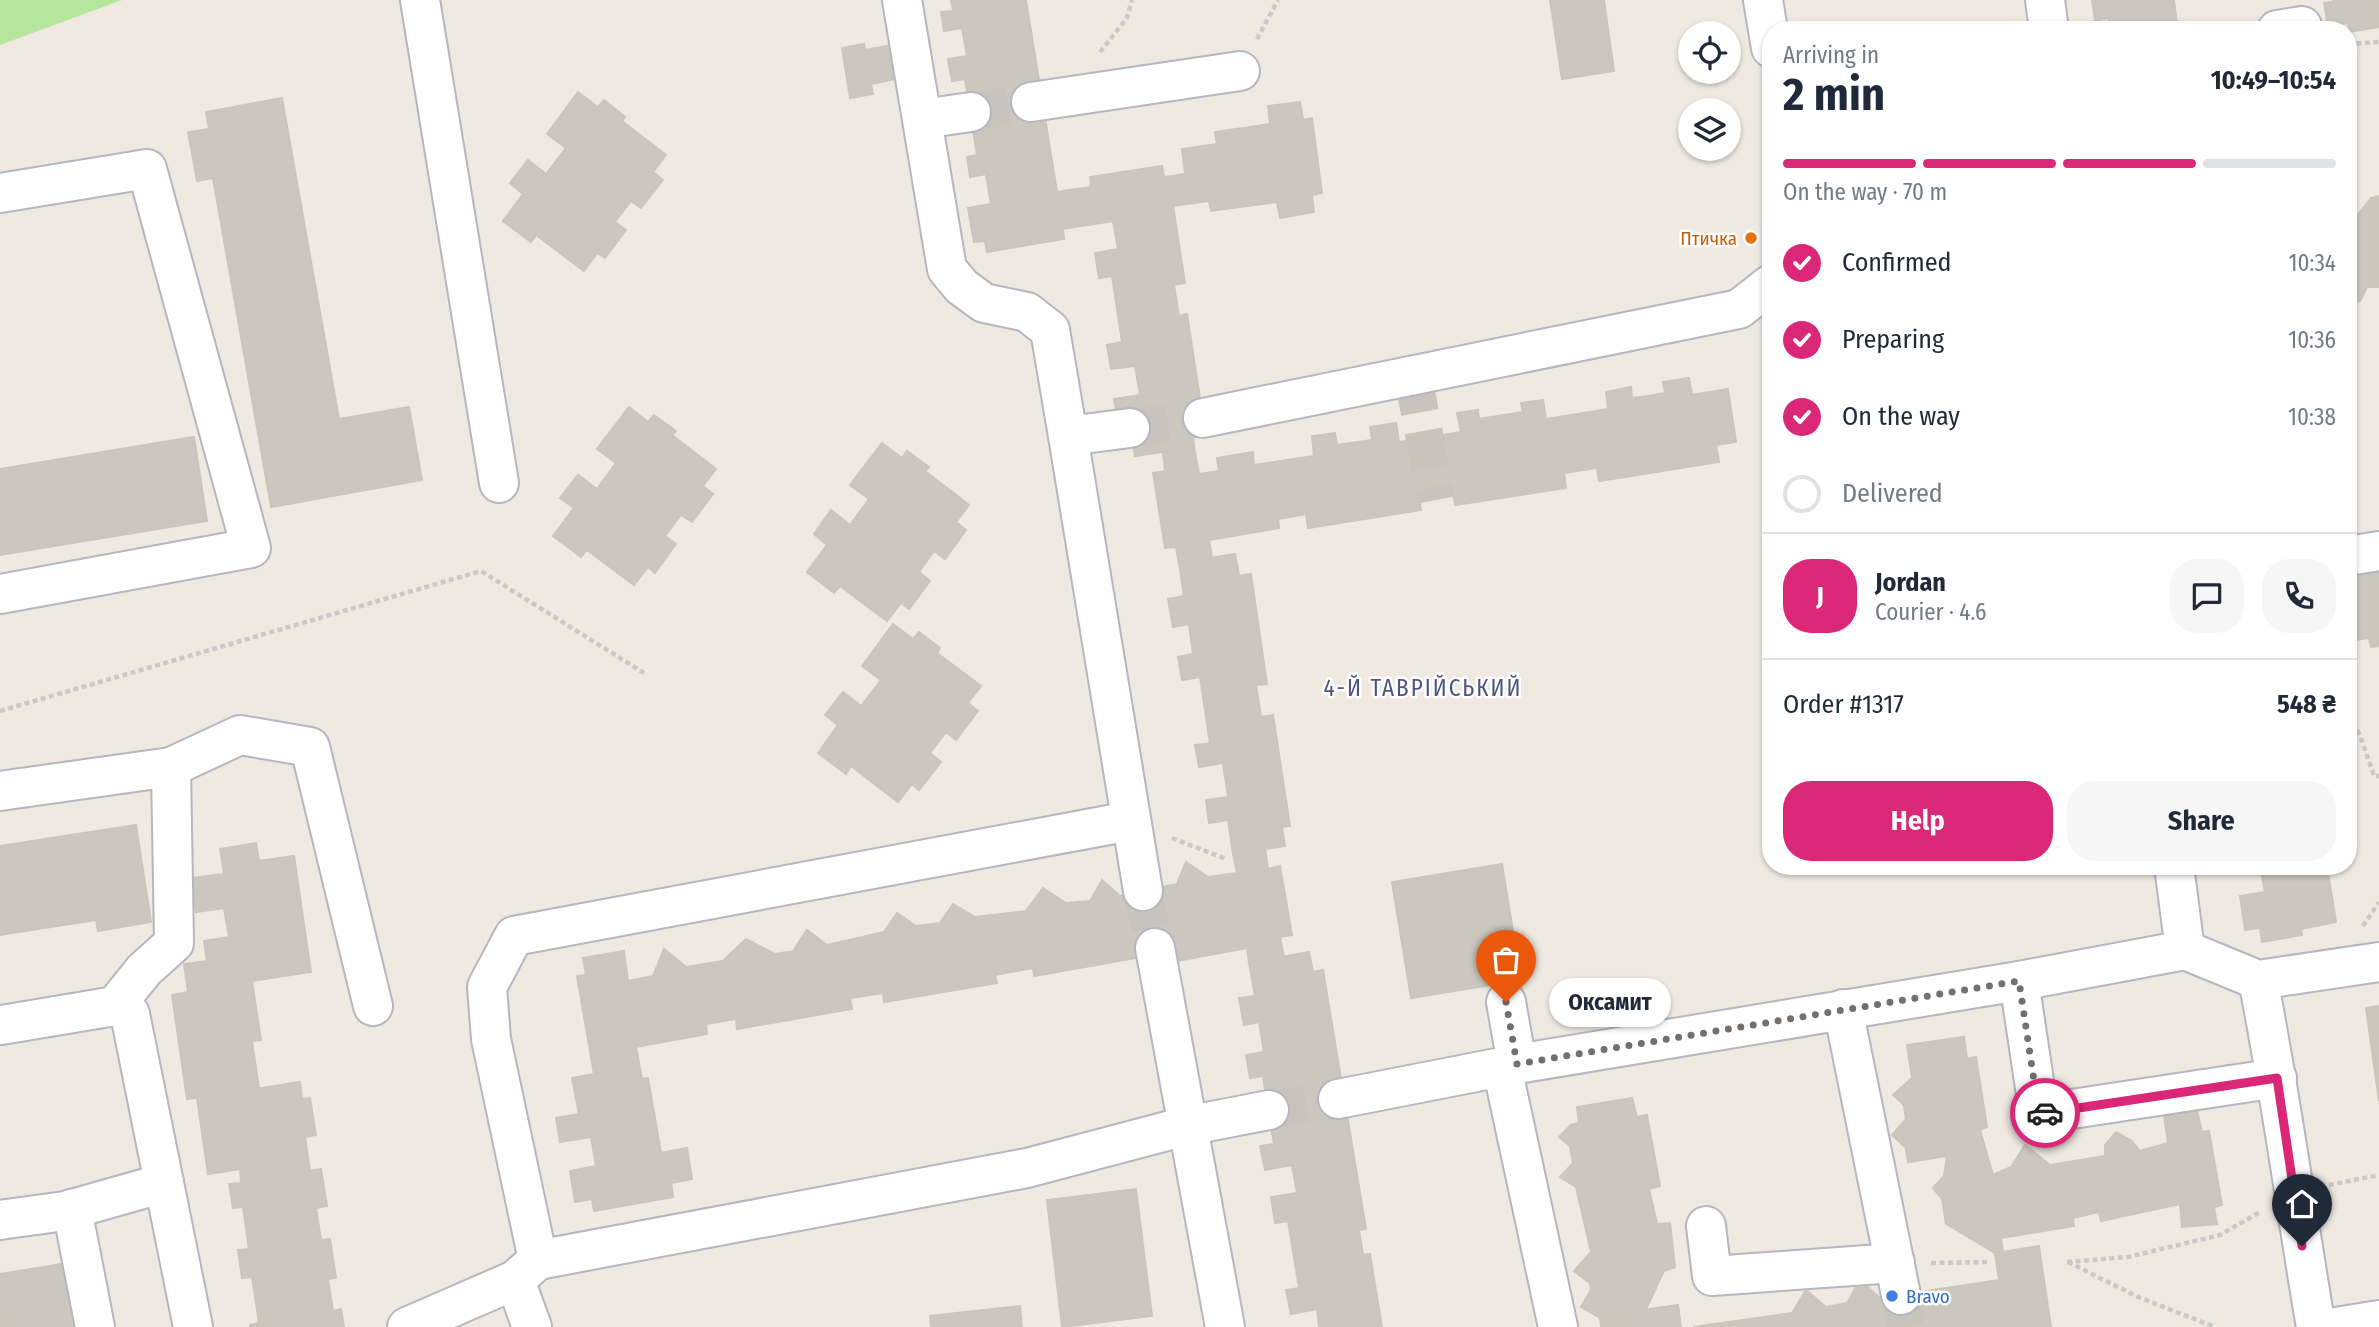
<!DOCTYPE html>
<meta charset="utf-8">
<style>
:root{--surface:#fff;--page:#f6f6f7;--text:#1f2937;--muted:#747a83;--line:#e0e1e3;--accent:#db2777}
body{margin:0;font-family:"Fira Sans Condensed",sans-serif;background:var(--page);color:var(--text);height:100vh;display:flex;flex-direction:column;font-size:26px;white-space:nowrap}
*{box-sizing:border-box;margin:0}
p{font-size:23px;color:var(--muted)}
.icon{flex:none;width:38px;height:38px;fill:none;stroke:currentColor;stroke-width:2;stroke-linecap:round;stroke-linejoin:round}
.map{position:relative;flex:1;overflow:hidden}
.panel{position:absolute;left:1762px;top:21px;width:595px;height:854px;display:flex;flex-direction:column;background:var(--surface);border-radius:28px;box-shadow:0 2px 5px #0004}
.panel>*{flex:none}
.controls{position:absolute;left:1678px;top:21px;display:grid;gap:14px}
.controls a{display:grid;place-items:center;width:63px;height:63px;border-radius:50%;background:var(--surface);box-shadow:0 2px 5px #0004;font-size:35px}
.pin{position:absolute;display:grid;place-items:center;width:60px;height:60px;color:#fff;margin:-72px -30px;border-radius:50% 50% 50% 0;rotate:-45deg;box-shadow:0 0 7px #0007}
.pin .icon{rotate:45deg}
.courier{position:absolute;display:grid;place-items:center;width:70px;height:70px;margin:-35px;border:5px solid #db2777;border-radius:50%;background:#fff;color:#222;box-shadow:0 2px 9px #0007}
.bubble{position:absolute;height:49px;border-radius:24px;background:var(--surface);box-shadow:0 2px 5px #0004;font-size:23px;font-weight:700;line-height:49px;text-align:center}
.headline em{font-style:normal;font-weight:700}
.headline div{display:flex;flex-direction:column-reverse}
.headline{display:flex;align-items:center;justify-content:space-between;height:119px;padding:0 21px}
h1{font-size:46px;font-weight:700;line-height:52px}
.bar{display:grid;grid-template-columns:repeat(4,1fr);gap:10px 7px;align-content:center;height:84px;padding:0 21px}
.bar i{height:9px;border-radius:5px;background:var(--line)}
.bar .active{background:var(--accent)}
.bar p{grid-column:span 4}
.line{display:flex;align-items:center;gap:18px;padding:0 21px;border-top:2px solid var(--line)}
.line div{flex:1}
.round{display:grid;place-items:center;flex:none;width:74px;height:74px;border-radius:28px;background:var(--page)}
ol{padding:0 21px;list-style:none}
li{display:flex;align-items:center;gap:21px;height:77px}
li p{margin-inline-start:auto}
li .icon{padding:7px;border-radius:50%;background:var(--accent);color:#fff;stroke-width:4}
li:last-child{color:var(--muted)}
li i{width:38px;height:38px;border:4px solid var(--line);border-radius:50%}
.primary-button{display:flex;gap:14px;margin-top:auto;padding:14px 21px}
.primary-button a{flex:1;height:80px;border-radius:28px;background:var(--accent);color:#fff;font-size:28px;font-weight:700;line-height:80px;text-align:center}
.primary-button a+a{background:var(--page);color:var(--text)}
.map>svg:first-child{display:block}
</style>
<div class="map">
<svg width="2379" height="1327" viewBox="0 0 2379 1327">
<rect width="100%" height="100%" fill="#efe9e1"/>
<path fill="#b6e59e" d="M0,0H122L0,45Z"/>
<g fill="#cbc7bf" stroke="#cbc5ba" stroke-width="2">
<path d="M951,0H1026L1057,192L1076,189L1081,226L1063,229L1064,239L987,252L985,241L974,242L968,208L991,204L986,174L970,177L967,157L977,155L965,79L952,81L948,59L967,56L962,28L944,31L941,12L953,11Z"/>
<path d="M1550,0H1604L1614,71L1562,79Z"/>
<path d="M2092,0H2174L2177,24L2171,25L2172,30H2110L2108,18L2095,21Z"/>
<path d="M2333,0H2379V27L2349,32L2348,23L2328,26L2324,3L2334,2Z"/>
<path d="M864,44L865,50L891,45L896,79L871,84L873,94L850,98L842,48Z"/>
<path d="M578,92L598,107L604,100L625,117L622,121L666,155L653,172L663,180L641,208L631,201L615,222L626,230L605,258L597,253L584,271L536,235L531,242L503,221L523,194L510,183L528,160L546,174L566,148L547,134Z"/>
<path d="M282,98L339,419L409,407L422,480L271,507L213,178L197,181L188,132L209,129L206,112Z"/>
<path d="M1300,102L1303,120L1312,118L1322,193L1312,195L1314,212L1280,218L1277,202L1211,211L1209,201L1173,206L1185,283L1174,285L1179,316L1187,314L1205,431L1193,433L1194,447L1135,456L1129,421L1118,423L1114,399L1140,395L1135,366L1111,369L1107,345L1122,342L1112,276L1099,278L1095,253L1118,249L1113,221L1081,226L1076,189L1091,187L1090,177L1162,166L1164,177L1185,174L1182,149L1217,144L1215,132L1270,124L1268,106Z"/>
<path d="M2379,196V287H2367L2360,301L2348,303V223L2352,222L2371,198Z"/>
<path d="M1689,378L1692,395L1728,389L1736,442L1716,445L1719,462L1599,481L1597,468L1564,473L1566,488L1455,505L1453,492L1419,497L1421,510L1308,528L1306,514L1278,519L1279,528L1209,540L1212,558L1179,563L1176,547L1165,548L1153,473L1165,471L1163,452L1194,447L1199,474L1219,471L1217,458L1253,452L1254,465L1314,456L1312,436L1335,433L1337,445L1372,440L1370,427L1396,423L1399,442L1461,432L1457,413L1478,410L1479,419L1523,412L1521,403L1543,400L1546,419L1608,409L1606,392L1631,387L1632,398L1649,396L1665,393L1663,382Z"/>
<path d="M629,407L648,422L654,415L676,431L672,435L716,469L703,486L713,494L692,522L681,515L665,536L676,544L655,573L648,567L634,585L587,550L581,557L553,536L574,508L560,498L578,475L597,489L616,463L597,449Z"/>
<path d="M194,437L207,521L0,555V469Z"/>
<path d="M882,443L902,458L907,451L929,467L925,471L969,505L956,522L966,530L945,559L934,551L919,572L930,581L909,609L901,603L887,621L840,586L834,593L807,572L827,545L814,534L831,510L850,525L869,499L850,485Z"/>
<path d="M1235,554L1239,576L1251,574L1267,684L1256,685L1261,717L1273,715L1290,826L1282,827L1285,846L1233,854L1228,820L1209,823L1206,800L1228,797L1223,763L1199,767L1195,745L1210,743L1200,677L1182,680L1178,657L1193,654L1189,624L1173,627L1168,599L1184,596L1179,563Z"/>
<path d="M2379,561V646L2371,647L2369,638L2348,641V566Z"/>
<path d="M893,624L913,639L919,632L940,648L937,653L981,686L968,703L978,711L956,740L946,732L930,753L941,762L919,790L912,784L898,802L851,766L846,774L818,753L838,725L825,715L843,692L861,706L881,680L862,666Z"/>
<path d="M136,825L151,922L98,931L96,920L0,935V846Z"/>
<path d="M256,843L259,861L294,856L311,972L252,981L261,1040L252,1041L259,1088L187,1099L172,995L188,992L184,964L207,961L204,941L229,937L224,908L196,912L191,878L224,874L220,849Z"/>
<path d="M1265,848L1268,869L1280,866L1292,935L1280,937L1284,957L1249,963L1247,948L1172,962L1141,957L1034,976L1033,968L995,975L997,983L884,1002L883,993L850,998L852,1009L737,1029L736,1019L706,1024L707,1034L636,1047L642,1079L648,1078L661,1153L687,1148L692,1179L671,1183L673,1197L594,1211L592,1199L575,1202L570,1171L596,1166L591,1137L560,1142L556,1118L579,1114L572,1078L594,1074L577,976L586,975L583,958L624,951L628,981L653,976L664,949L686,967L723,961L746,939L775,954L793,951L807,930L827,945L884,932L897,913L916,926L940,923L953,904L975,917L1026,911L1043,888L1066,903L1090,901L1102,880L1120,896L1177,884L1186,862L1208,877L1237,873L1233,854Z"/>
<path d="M1502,864L1521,980L1411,998L1392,882Z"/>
<path d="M2260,866H2327L2336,922L2301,929L2302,935L2262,942L2260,928L2245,930L2240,896L2265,892Z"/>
<path d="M1309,952L1313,972L1323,970L1366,1229L1359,1230L1363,1255L1370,1254L1382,1327H1319L1317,1309L1291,1314L1286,1290L1299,1288L1288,1221L1275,1223L1271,1197L1297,1193L1292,1165L1265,1170L1260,1146L1274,1144L1263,1076L1250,1078L1246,1055L1264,1052L1259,1022L1244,1025L1239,998L1255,996L1249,963Z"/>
<path d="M2379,1006V1101L2366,1008Z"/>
<path d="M1964,1037L1967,1059L1976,1057L1987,1127L1980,1130L1993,1175L2011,1167L2025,1145L2050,1165L2105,1156V1145L2116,1132L2132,1141L2140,1151L2168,1143L2164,1115L2197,1111L2202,1132L2209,1131L2222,1205L2214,1207L2217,1224L2182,1227L2180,1204L2101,1221L2099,1212L2073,1218L2074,1226L2001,1238L2003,1252L1995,1253L1946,1224L1942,1199L1933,1188L1944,1176L1947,1156L1908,1162L1906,1148L1892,1135L1906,1119L1904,1105L1893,1095L1912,1078L1907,1045Z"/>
<path d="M300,1082L302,1099L310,1098L316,1135L305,1137L310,1171L321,1169L327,1206L316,1208L321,1240L330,1239L336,1278L328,1279L333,1311L341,1309L344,1327H250V1325L259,1323L252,1277L242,1278L238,1250L249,1249L243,1207L233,1208L229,1184L241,1183L240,1169L208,1174L197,1098Z"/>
<path d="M1632,1098L1637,1117L1647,1115L1660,1186L1649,1189L1657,1224L1670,1223L1675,1267L1664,1271L1646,1309L1622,1313L1625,1327H1601L1600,1318L1581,1307L1591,1290L1590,1283L1574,1271L1591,1252L1576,1187L1560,1177L1573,1163L1570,1146L1559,1137L1571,1125L1579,1123L1577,1107Z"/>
<path d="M1136,1189L1152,1316L1062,1327L1047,1200Z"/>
<path d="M2039,1246L2051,1327H1693L1792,1313L1806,1290L1826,1307L1847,1303L1860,1280L1880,1298L1999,1280L1995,1253Z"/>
<path d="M68,1263L78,1327H0V1274Z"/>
<path d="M1678,1305L1681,1327H1625L1622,1313Z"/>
<path d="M1020,1306L1022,1327H931L930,1316Z"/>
</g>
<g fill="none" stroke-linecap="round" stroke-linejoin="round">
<g stroke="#c8c4bd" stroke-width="38" stroke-dasharray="38 19" stroke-linecap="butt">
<path d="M971,112L1031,102"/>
<path d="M1413,375L1436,500"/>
<path d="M1130,428L1203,418"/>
<path d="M1143,891L1155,948"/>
<path d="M1269,1110L1338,1099"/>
<path d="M1901,1295L1906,1327"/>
</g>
<defs>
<g id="minor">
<path d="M420,0L499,483"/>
<path d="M902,0L947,269L962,287L984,303L1027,312L1050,330L1068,436"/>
<path d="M1763,0L1771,48"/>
<path d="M2045,0L2049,30"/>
<path d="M2277,30L2302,26"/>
<path d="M1031,102L1240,71"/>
<path d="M922,119L971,112"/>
<path d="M0,193L147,169L251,548L0,594"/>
<path d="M1203,418L1739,309L1771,284"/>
<path d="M1130,428L1068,436L1143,891"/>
<path d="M2348,556L2379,551"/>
<path d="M171,767L240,735L310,747L373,1006"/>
<path d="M0,791L171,767L174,943L144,970L115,1006"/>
<path d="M2174,866L2185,950"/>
<path d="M1155,948L1225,1327"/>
<path d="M2258,980C2281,1095 2296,1211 2316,1327"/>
<path d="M2019,981L2039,1114L2277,1078"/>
<path d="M1843,1009L1901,1295"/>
<path d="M1,1025L115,1006L130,1014L193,1327"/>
<path d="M1517,1064L2019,981L2185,950L2258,980L2379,962"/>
<path d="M1502,1067L1558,1327"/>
<path d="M1338,1099L1517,1064L1506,1002"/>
<path d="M72,1209L95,1327"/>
<path d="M0,1220L65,1211L164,1183"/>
<path d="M1706,1226L1712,1276L1895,1263"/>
<path d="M538,1260L1027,1168L1186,1126L1269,1110"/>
<path d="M515,1280L538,1260L491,1039L487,987L514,936L1130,821"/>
<path d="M407,1327L515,1280L532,1327"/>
<path d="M2336,1327L2379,1320"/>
</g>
</defs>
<use href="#minor" stroke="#b4b7c1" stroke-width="42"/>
<g stroke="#c9c9c9" stroke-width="4.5" stroke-dasharray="5 3.5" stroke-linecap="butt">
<path d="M1257,39L1278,0"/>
<path d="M2348,44L2379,42"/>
<path d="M1100,52L1127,18L1132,0"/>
<path d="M0,711L481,571L644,673"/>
<path d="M2348,716L2360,735L2374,776H2379"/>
<path d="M1172,838L1226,859"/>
<path d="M2363,926L2379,902"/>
<path d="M2329,1185L2379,1175"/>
<path d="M2067,1262L2128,1257L2220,1235L2260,1212"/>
<path d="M2068,1262L2138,1297L2215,1327"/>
<path d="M1931,1263L1987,1262"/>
</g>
<use href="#minor" stroke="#fff" stroke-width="38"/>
</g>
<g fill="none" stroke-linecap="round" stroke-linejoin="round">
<path stroke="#726f6d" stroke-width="7" stroke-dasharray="0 12.6" d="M1506,1002L1517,1064L2019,981L2039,1114L2045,1113"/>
<path stroke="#db2777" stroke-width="9" d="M2045,1113L2277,1078L2302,1246"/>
</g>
<circle fill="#e8710a" stroke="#fff" stroke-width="2.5" cx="1751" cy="238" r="7"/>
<circle fill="#3f7fe0" stroke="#fff" stroke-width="2.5" cx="1892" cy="1296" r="7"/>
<g text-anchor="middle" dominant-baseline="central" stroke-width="5" stroke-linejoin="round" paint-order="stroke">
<g font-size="19" fill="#c56008" stroke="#fff" text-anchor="end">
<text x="1737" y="238">Птичка</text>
</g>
<g font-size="19" fill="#366cbe" stroke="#fff" text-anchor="start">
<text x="1906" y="1296">Bravo</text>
</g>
<g font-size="23" letter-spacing="2" fill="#4d5680" stroke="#fff">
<text x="1423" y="688">4-Й ТАВРІЙСЬКИЙ</text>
</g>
</g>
</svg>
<div class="controls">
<a><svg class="icon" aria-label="locate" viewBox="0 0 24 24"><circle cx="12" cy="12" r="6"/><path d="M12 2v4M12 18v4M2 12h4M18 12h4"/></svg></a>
<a><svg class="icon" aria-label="layers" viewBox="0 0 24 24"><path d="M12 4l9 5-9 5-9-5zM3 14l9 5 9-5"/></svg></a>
</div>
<div class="pin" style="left:1506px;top:1002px;background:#ea580c"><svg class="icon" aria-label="bag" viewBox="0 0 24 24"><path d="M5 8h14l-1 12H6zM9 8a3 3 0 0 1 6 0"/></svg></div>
<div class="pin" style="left:2302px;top:1246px;background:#1f2937"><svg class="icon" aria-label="home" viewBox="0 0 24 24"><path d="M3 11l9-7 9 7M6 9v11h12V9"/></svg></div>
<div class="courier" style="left:2045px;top:1113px"><svg class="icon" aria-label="car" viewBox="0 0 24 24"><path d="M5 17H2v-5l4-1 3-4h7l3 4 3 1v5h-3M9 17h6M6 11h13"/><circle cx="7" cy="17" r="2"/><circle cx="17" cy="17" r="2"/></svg></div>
<div class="bubble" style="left:1549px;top:978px;width:122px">Оксамит</div>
<section class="panel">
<div class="headline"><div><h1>2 min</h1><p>Arriving in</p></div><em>10:49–10:54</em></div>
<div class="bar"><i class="active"></i><i class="active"></i><i class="active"></i><i></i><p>On the way · 70 m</p></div>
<ol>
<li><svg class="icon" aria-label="check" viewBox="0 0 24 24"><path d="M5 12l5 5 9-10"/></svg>Confirmed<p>10:34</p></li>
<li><svg class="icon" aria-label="check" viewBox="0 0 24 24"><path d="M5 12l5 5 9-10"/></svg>Preparing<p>10:36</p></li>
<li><svg class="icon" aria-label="check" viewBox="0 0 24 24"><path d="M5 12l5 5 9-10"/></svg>On the way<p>10:38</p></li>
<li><i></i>Delivered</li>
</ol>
<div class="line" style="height:126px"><b class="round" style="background:var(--accent);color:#fff">J</b><div><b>Jordan</b><p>Courier · 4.6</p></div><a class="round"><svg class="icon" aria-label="chat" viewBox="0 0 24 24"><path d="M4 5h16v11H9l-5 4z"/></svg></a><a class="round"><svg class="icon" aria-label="phone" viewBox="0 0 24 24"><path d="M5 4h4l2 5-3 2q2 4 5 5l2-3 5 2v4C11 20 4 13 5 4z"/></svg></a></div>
<div class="line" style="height:91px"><div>Order #1317</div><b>548 ₴</b></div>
<div class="primary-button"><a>Help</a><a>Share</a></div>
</section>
</div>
